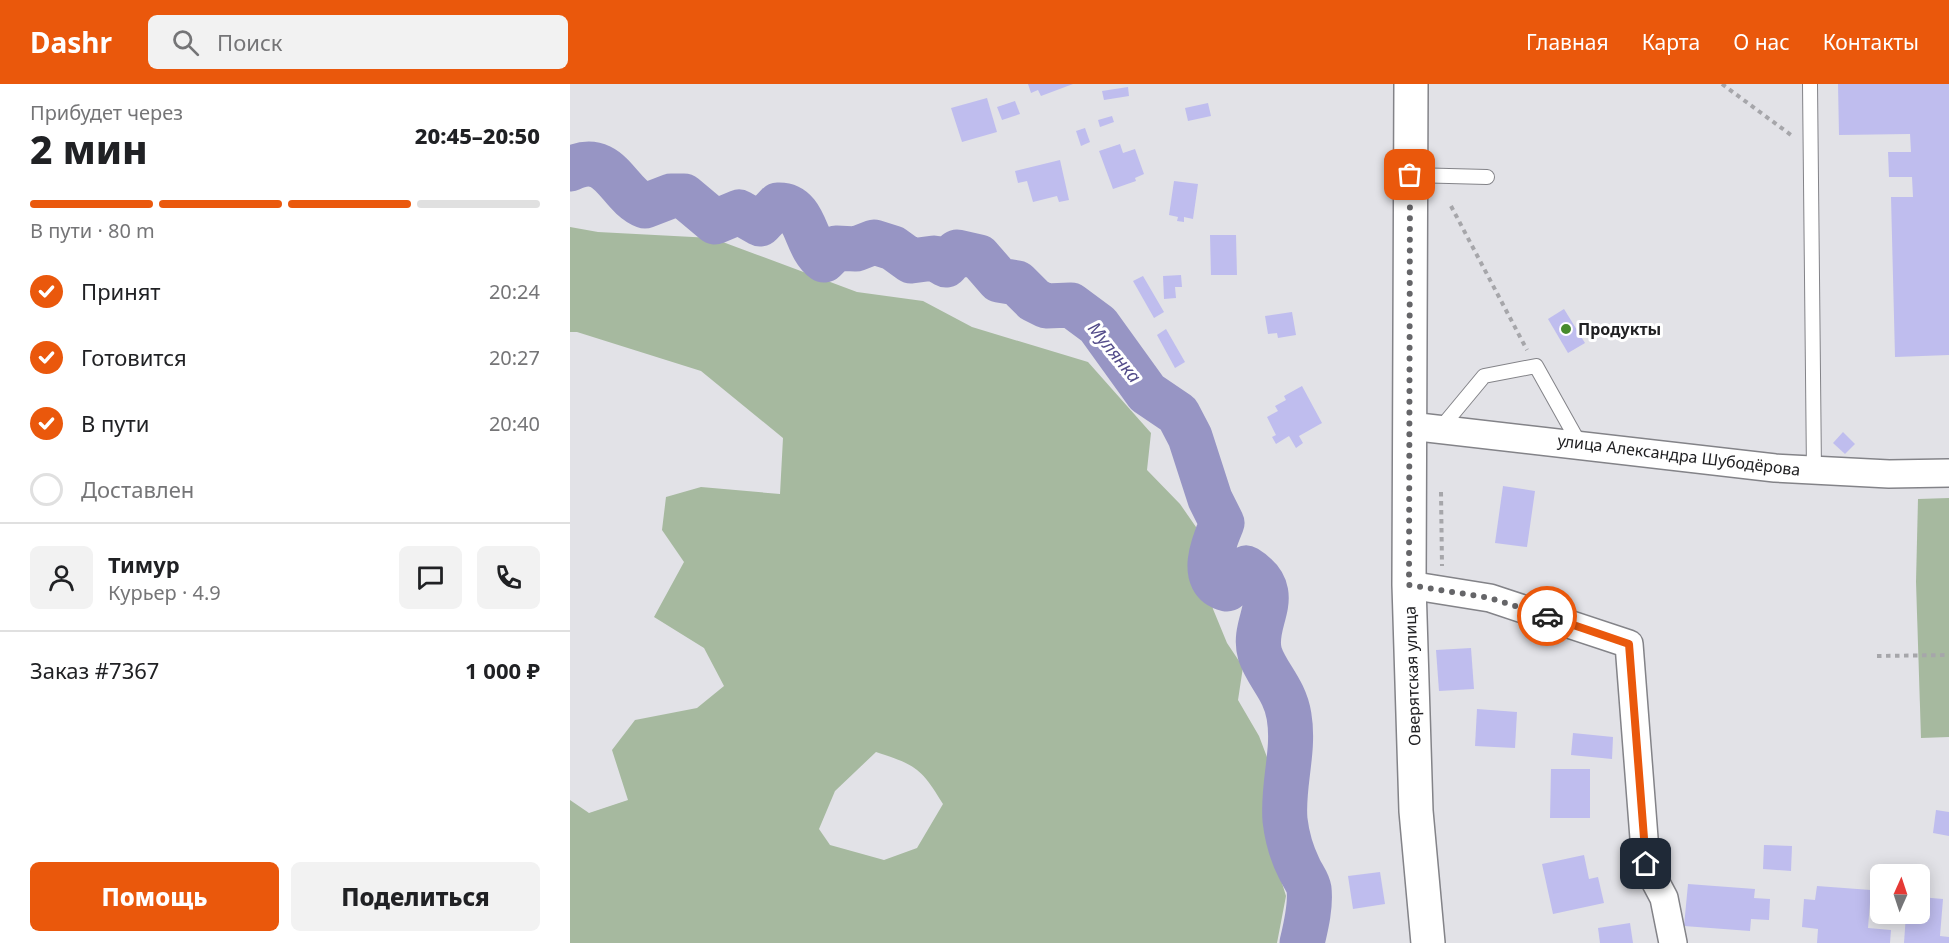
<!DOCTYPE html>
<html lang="ru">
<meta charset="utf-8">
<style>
:root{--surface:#fff;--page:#f2f2f2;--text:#202124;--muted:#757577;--line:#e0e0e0;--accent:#ea580c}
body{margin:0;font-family:"Noto Sans",sans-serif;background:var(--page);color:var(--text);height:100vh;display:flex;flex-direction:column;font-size:22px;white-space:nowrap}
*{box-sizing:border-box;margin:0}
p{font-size:20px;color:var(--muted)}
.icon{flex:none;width:33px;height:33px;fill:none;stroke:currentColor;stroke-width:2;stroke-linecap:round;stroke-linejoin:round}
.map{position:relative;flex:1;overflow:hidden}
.details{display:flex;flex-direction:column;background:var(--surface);width:570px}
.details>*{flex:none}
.needle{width:39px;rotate:3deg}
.buttons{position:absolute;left:1300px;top:780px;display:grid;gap:12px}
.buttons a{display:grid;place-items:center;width:60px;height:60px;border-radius:9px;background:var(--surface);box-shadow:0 3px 15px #0003;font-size:30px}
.pin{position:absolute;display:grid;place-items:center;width:51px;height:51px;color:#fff;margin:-26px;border-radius:12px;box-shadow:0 3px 9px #0006}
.courier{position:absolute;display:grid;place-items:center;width:60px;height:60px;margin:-30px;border:4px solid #ea580c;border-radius:50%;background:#fff;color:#222;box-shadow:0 2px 8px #0007}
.head em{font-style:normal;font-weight:800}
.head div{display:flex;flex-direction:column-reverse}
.head{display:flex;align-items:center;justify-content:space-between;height:102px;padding:0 30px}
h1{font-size:39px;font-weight:800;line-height:45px}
.bar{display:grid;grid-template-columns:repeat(4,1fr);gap:9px 6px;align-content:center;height:72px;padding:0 30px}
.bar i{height:8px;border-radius:4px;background:var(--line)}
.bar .active{background:var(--accent)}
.bar p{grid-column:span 4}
.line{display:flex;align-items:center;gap:15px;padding:0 30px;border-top:2px solid var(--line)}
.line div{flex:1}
.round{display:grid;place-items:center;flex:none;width:63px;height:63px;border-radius:9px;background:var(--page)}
ol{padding:0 30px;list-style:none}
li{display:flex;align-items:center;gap:18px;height:66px}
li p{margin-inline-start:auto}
li .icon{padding:6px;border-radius:50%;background:var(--accent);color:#fff;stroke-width:4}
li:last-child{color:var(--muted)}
li i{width:33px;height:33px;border:3px solid var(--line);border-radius:50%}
.cta{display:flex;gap:12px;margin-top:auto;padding:12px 30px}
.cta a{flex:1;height:69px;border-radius:9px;background:var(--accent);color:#fff;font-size:24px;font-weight:800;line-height:69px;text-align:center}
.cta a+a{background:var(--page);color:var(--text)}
header{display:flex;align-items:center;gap:36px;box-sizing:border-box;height:84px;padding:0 30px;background:var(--accent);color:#fff}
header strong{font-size:28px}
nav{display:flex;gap:33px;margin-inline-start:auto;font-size:21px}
.search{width:420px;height:54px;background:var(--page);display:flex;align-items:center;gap:15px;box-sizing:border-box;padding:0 21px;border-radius:9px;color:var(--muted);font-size:22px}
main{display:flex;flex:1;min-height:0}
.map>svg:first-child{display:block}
</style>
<header>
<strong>Dashr</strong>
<div class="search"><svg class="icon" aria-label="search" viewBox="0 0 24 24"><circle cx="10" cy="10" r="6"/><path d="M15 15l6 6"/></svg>Поиск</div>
<nav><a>Главная</a><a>Карта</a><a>О нас</a><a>Контакты</a></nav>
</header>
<main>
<section class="details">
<div class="head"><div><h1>2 мин</h1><p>Прибудет через</p></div><em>20:45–20:50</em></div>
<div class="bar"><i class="active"></i><i class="active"></i><i class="active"></i><i></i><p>В пути · 80 m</p></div>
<ol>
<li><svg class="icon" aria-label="check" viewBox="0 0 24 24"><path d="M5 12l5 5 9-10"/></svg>Принят<p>20:24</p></li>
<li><svg class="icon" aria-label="check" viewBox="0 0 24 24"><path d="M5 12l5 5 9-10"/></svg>Готовится<p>20:27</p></li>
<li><svg class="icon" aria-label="check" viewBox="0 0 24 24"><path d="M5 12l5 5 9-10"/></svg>В пути<p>20:40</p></li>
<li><i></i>Доставлен</li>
</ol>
<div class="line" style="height:108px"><a class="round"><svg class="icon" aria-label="person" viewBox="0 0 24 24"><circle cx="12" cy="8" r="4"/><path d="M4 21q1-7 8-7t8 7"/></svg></a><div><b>Тимур</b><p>Курьер · 4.9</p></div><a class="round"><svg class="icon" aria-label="chat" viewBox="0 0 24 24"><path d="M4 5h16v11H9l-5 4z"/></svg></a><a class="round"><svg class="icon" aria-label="phone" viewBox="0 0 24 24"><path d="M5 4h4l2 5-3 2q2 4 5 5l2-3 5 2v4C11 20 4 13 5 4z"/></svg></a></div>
<div class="line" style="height:78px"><div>Заказ #7367</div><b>1 000 ₽</b></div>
<div class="cta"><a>Помощь</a><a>Поделиться</a></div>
</section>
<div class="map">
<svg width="1379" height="859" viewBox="0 0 1379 859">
<rect width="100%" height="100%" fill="#e2e2e7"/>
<g fill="#a6b99f" fill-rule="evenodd">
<path d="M0,143L28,148L142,154L287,208L353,217L402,243L518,278L581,349L577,386L610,420L626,443L625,468L637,498L643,525L657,559L673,583L668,616L689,652L703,689L699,757L716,812L707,859H0V716L19,729L58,716L42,666L65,636L127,624L154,602L134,564L84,533L114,478L92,446L96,413L131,403L210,410L213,354L131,287L7,248H0ZM306,668C346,681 351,684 373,720L347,764L314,776L260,761L249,745L265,707Z"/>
<path d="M1379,414V653L1351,654L1346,498L1348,415Z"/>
</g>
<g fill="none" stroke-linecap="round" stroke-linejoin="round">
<path stroke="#9795c4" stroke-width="45" d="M0,85C41,65 47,111 75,122L101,112H114L145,138L169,128L190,140L208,121C237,120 234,162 254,176L266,164L286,165L304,158L323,164L341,177L364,174L376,181L387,168L409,173L429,196L447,199L464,216L476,222L501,221L528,241L577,309L608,330L620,353L640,415L652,439C644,458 627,498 657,505L670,487L676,484C718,510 680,537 690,570C697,591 715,606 719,632C725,667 712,701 715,736C717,753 722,770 729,784C732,791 738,798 739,805C741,822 736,842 732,859"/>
</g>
<g fill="#bfbdee">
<path d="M458,0H503L471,12L468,6L461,9Z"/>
<path d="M1268,0H1379V271L1325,273L1321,113H1343L1342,93H1319L1318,68H1341L1340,50L1269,51Z"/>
<path d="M558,3L559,12L534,16L532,7Z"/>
<path d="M417,14L427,48L392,58L381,24Z"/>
<path d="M445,17L450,30L432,36L427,23Z"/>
<path d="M638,19L641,32L618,37L615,24Z"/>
<path d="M542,32L544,38L530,43L528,36Z"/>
<path d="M515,44L520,58L511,62L506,47Z"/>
<path d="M550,60L553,69L565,65L574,90L565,94L566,97L543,105L529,67Z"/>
<path d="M490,76L499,116L489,118L487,112L463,118L457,97L448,99L445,87Z"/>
<path d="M604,97L628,100L623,135L614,133V138L607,137L608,133L599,131Z"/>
<path d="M640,151H666L667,191H641Z"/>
<path d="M611,191L612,203H605L606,214L594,215L593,192Z"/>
<path d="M573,192L594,228L584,234L563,197Z"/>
<path d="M994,225L1015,259L998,269L978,235Z"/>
<path d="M722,228L726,251L708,254L707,249L698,250L695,232Z"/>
<path d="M596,245L615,278L605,284L587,251Z"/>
<path d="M732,302L752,339L729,352L733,359L726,364L719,352L706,360L702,353L706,351L697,333L708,327L705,322L716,316L714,312Z"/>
<path d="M1273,348L1285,360L1275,370L1263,359Z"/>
<path d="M933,402L965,407L957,463L925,459Z"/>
<path d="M901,564L904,605L869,607L866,566Z"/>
<path d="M907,625L947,628L945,664L905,662Z"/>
<path d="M1003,649L1043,653L1042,675L1001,671Z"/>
<path d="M981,685H1020V734H980Z"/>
<path d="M1366,726L1379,728V752L1363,749Z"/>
<path d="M1194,761L1222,762L1221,787L1193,785Z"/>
<path d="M1014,771L1019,795L1028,793L1034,819L983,830L972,780Z"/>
<path d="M810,788L815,820L783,825L778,792Z"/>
<path d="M1118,800L1185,805L1184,814L1200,815L1199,836L1181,835L1180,847L1114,842Z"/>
<path d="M1247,802L1301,806L1298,844L1321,846L1320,859H1247L1248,845L1232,843L1234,815L1245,816Z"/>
<path d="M1350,813L1373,815L1370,852L1379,853V859H1334L1336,830H1350Z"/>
<path d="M1060,839L1063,859H1030L1028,844Z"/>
</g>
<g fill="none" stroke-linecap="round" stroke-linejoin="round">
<defs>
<g id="service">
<path d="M1240,0L1244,387"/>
<path d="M841,91L917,93"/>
<path d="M870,345L914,292L966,282L1009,359"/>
</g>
<g id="minor">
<path d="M840,342L1205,384L1319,390L1379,389"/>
<path d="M839,501L920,514L1059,560L1076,780L1094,814L1103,859"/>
</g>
<path id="secondary" d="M841,0L839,501L846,727L858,859"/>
</defs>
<use href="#service" stroke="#838388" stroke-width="16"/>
<use href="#minor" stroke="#838388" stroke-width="30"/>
<use href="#secondary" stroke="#838388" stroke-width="36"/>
<g stroke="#a6a6aa" stroke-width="4" stroke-dasharray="4.5 4.5" stroke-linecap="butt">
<path d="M1152,0L1221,51"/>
<path d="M881,122L957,266"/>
<path d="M871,408L872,482"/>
<path d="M1307,572L1379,571"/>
</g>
<use href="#service" stroke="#fff" stroke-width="14"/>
<use href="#minor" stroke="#fff" stroke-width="27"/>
<use href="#secondary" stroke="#fff" stroke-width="33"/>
</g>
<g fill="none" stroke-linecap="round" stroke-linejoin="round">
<path stroke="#656568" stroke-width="6" stroke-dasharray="0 10.8" d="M840,91L839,501L920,514L977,532"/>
<path stroke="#ea580c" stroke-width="8" d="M977,532L1059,560L1076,780"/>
</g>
<circle fill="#478a2d" stroke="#fff" stroke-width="2" cx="996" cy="245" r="6"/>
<g text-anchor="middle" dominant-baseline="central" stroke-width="6" stroke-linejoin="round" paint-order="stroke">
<g font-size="16" font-weight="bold" fill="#212123" stroke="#fff" text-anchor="start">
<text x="1008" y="245">Пpoдукты</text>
</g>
<g font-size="16" fill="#212123" stroke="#fff">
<text transform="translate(1109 371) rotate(7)">улица Александра Шубодёрова</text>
<text transform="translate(842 592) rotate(-92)">Оверятская улица</text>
</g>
<g font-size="18" font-style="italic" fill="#534c8a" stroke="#fff">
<text transform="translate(545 268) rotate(51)">Мулянка</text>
</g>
</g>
</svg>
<div class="buttons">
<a><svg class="needle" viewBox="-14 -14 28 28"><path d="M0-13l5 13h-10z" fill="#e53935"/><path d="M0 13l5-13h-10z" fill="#757577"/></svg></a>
</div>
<div class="pin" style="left:840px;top:91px;background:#ea580c"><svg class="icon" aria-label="bag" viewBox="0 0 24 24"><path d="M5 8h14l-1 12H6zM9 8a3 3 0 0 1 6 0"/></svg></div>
<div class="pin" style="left:1076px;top:780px;background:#1f2937"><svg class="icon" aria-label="home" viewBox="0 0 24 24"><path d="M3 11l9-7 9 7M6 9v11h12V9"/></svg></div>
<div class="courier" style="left:977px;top:532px"><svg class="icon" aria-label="car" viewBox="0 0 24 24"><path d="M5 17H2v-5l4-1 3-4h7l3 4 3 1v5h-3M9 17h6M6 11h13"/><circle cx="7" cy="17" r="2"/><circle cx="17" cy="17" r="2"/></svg></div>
</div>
</main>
